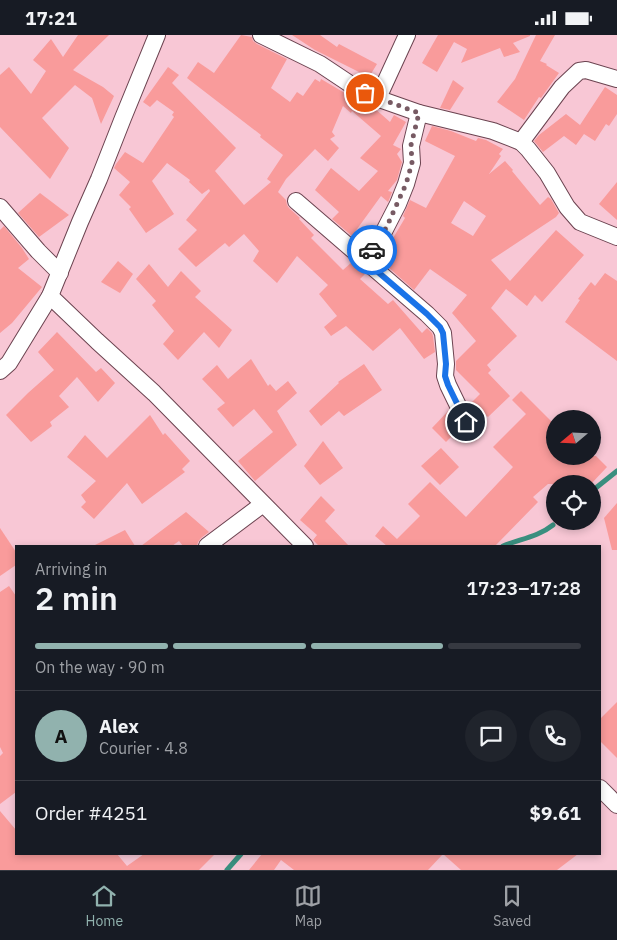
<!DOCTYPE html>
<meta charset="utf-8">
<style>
:root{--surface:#171b24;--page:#20242c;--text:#f1f3f6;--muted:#9ea1a6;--line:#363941;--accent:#91b2ae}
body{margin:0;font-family:"IBM Plex Sans",sans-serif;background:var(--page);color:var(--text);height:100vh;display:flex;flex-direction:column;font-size:19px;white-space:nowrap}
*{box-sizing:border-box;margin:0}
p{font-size:16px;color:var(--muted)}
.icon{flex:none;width:28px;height:28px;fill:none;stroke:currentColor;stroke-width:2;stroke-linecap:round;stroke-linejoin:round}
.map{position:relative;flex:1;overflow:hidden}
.sheet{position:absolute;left:15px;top:510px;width:586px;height:310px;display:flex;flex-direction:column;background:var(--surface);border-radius:0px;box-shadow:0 2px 8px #0003}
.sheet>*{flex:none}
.needle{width:32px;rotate:251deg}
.tools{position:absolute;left:546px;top:375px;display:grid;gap:10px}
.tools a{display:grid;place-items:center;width:55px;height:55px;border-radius:50%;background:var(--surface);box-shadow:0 2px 8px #0003;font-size:25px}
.pin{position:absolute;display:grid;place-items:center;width:42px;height:42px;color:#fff;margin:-21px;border:2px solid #fff;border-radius:50%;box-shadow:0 1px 5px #0007}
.courier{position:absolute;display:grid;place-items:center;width:50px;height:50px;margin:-25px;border:4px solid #1a73e8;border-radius:50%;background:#fff;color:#222;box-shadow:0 1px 6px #0007}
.head em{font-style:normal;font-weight:600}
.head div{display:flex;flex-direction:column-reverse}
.head{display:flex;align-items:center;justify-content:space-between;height:85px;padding:0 20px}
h1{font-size:32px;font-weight:600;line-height:38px}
.bar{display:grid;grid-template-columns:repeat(4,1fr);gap:8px 5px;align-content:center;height:60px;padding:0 20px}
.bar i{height:6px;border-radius:4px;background:var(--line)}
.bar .on{background:var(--accent)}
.bar p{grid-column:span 4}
.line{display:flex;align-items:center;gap:12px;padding:0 20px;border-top:1px solid var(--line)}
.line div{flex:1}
.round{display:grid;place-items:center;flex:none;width:52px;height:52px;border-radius:26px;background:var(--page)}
.status{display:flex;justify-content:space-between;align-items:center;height:35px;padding:0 25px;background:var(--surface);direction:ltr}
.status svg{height:14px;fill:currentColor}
.tab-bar{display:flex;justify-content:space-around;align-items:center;height:70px;border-top:1px solid var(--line);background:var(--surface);font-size:14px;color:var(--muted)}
.tab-bar a{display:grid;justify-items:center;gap:2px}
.tab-bar .on{color:var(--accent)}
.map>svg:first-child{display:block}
</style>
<div class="status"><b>17:21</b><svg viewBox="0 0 49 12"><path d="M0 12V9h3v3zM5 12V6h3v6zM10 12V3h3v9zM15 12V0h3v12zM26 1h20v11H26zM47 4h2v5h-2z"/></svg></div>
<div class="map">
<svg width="617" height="835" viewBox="0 0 617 835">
<rect width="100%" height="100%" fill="#f8c7d5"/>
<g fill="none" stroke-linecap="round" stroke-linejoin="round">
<g stroke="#3a8f7f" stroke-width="5">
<path d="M592,456L617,436"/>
<path d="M503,511C520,504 538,502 553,490"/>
<path d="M227,835L241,819"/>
</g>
</g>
<g fill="#f99b9b" fill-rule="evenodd">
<path d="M78,0H109L73,35L103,52L114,61L101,89L92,63L75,50L42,83L69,113L50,144L0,92V40L9,32L31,59L46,36L33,25L51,4L63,22Z"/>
<path d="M241,0L252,2L253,6L257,9L287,24L271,53L290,67L297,57L303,61L315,44L320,47L321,44L360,67L373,72L390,87L394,80L406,87L393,110L401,114L397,119L402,127L397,145L388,156L392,157L389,165L388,167L381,161L352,201L332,184L339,177L315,155L331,133L359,156L378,136L360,123L381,101L352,76L351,78L343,71L332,97L335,101L330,104L339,113L328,126L315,114L286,144L278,157L286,165L287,170L289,173L300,183L299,184L314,200L311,203L343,235L352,227L365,239L360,244L388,269L393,265L422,298L427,293L432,298L433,301L435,317L424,324L400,293L373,316L346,291L331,301L324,292L337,281L319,259L328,250L297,221L277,248L253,226L259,216L244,199L229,212L225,208L196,232L178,214L197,195L186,185L210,156L209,154L202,159L189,147L190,145L167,128L152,146L174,179L146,198L129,174L131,172L119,160L130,147L114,133L116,129L125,117L143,128L174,82L172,80L174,77L157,65L150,72L143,67L168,32L179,40L172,48L236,113L215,136L244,170L271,147L267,144L283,120L260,102L261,100L187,43L198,27L214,38Z"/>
<path d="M292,0H320L337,12L339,9L377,29L369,42L315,15Z"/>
<path d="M438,0H530V1L513,8L520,17L504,22L500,13L461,28L467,14L454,7L437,37L422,28Z"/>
<path d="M536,0H555L540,26L547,29L546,30L559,38L541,63L539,62L524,85L497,67L515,44Z"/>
<path d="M453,45L464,53L450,75L440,73Z"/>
<path d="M605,52L617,60V79L609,91L606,89L595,106L584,99L576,110L564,101L543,117L534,106L539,100L566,79L580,90Z"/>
<path d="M432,91L451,96L476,106L478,103L486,105L503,114L499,119L501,121L489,139L505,126L513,135L512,136L540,170L548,162L551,164L559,178L556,182L491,225L510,246L556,195L584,220L542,267L535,260L527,271L506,254L491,273L517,301L487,330L491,335L488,338L510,361L488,382L472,367L480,359L456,335V326L476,306L452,278L467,260L430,234L414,255L380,225L405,183L403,181L410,165L426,173L455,121L425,106ZM464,166L486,181L473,201L451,188Z"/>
<path d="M617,147V185L599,169Z"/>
<path d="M40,158L69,180L39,202L18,178Z"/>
<path d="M4,191L22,213L29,224L18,233L42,252L12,288L0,298V195Z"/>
<path d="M118,226L133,239L120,258L101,247Z"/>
<path d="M149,229L168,252L181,236L201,256L195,262L232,295L219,313L204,297L178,325L163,309L174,296L152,270L156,266L136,244Z"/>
<path d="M605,238L617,246V326L565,287L580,265L578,264L591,247L595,251Z"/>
<path d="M57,297L96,337L101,333L115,348L98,367L77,342L59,361L69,372L50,387L52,391L31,407L6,380L28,358L54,335L38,317Z"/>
<path d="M251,324L268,351L270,349L276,356L288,346L297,358L277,376L297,410L255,446L238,426L273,397L254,374L233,392L217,374L225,368L202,344L217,330L228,344Z"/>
<path d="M364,329L382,355L344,381L339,376L321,391L309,376L339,348L338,347Z"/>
<path d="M521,356L555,390V421H596L607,432L591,449H548L533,462L538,467L495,511H387L375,501L383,491L397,504L420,481L408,469L430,447L466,482L513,432L493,412L526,379L512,365Z"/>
<path d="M449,375L459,394L446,407L432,393Z"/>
<path d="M150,380L163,400L165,398L190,426L182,434L185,437L142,469L127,448L94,484L81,472L86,467L81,460L96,446L67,422L85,400L107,423Z"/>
<path d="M323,406L343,433L320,450L304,431Z"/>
<path d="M441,413L459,432L440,450L421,431Z"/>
<path d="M321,461L335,475L325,486L349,511H319L313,505L317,500L300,485Z"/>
<path d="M617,468V515H612L604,483Z"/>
<path d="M186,477L209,497L201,503L198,507L197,511H183L179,506L172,511H141Z"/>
<path d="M0,493L16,517V530L0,541Z"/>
<path d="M125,495L135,511H93Z"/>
<path d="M9,551L16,561V757L0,769V721L3,718L0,712V557Z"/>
<path d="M617,667V723L600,706V684Z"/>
<path d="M0,776L16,795V819H117L127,831L144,819H215L199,835H0Z"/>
<path d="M262,819H578L557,835H461L443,819L428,835H294L281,825L274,835H249Z"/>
</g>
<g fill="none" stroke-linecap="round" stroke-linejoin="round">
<defs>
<g id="minor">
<path d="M261,0L320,29L365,59L419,78L493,96L521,107L528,114L547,138L567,172L580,187L617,202"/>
<path d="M378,63L407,0"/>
<path d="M521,107L562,52L579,36L586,35L617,44"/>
<path d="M296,166L427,279L440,292L443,298L446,329L445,341L448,350L466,387"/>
<path d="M0,172L38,216L60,238"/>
<path d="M364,225L380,204L398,169L406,149L412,128L411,111L419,78"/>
<path d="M50,261L97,306L154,358L305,511"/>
<path d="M0,336L9,328L50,261L80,187L99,144L123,83L157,0"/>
<path d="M207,511L263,469"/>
<path d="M600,753L617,770"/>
</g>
</defs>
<use href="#minor" stroke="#6b4350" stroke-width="18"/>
<use href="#minor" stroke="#fff" stroke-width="16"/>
</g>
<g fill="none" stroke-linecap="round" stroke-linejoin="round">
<path stroke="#775a63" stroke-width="5" stroke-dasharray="0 9" d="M365,58L419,78L411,110L412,128L406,149L387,191L380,204L372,215"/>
<path stroke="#1a73e8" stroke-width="6" d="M372,215L364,225L427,279L440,292L443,298L446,329L445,341L448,350L466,387"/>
</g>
</svg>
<div class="tools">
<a><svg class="needle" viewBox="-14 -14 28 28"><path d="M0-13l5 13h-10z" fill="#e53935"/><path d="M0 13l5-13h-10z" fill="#9ea1a6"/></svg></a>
<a><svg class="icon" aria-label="locate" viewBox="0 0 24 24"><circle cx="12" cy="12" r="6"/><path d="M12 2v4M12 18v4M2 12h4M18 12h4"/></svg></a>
</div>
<div class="pin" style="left:365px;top:58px;background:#ea580c"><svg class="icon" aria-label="bag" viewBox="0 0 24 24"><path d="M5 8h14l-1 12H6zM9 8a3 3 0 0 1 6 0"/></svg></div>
<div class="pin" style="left:466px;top:387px;background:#1f2937"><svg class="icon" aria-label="home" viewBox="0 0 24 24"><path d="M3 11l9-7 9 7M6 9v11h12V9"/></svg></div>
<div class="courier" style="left:372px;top:215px"><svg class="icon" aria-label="car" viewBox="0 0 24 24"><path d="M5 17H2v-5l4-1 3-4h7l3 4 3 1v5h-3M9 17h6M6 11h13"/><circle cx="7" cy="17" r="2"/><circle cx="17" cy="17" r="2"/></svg></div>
<section class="sheet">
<div class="head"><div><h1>2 min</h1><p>Arriving in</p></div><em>17:23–17:28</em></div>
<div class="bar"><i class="on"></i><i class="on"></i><i class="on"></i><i></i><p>On the way · 90 m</p></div>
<div class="line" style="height:90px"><b class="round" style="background:var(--accent);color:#111">A</b><div><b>Alex</b><p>Courier · 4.8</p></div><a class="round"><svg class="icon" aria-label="chat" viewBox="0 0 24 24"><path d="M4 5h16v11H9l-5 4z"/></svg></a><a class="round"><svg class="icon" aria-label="phone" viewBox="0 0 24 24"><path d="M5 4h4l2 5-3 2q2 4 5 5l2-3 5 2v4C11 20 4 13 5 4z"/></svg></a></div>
<div class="line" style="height:65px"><div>Order #4251</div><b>$9.61</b></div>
</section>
</div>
<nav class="tab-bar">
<a class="on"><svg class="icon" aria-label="home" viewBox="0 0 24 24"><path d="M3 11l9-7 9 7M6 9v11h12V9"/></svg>Home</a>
<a><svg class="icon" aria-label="map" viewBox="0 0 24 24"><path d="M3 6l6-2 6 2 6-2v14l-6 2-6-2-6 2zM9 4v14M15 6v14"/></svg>Map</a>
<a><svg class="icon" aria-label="saved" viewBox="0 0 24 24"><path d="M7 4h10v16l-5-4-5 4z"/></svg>Saved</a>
</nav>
